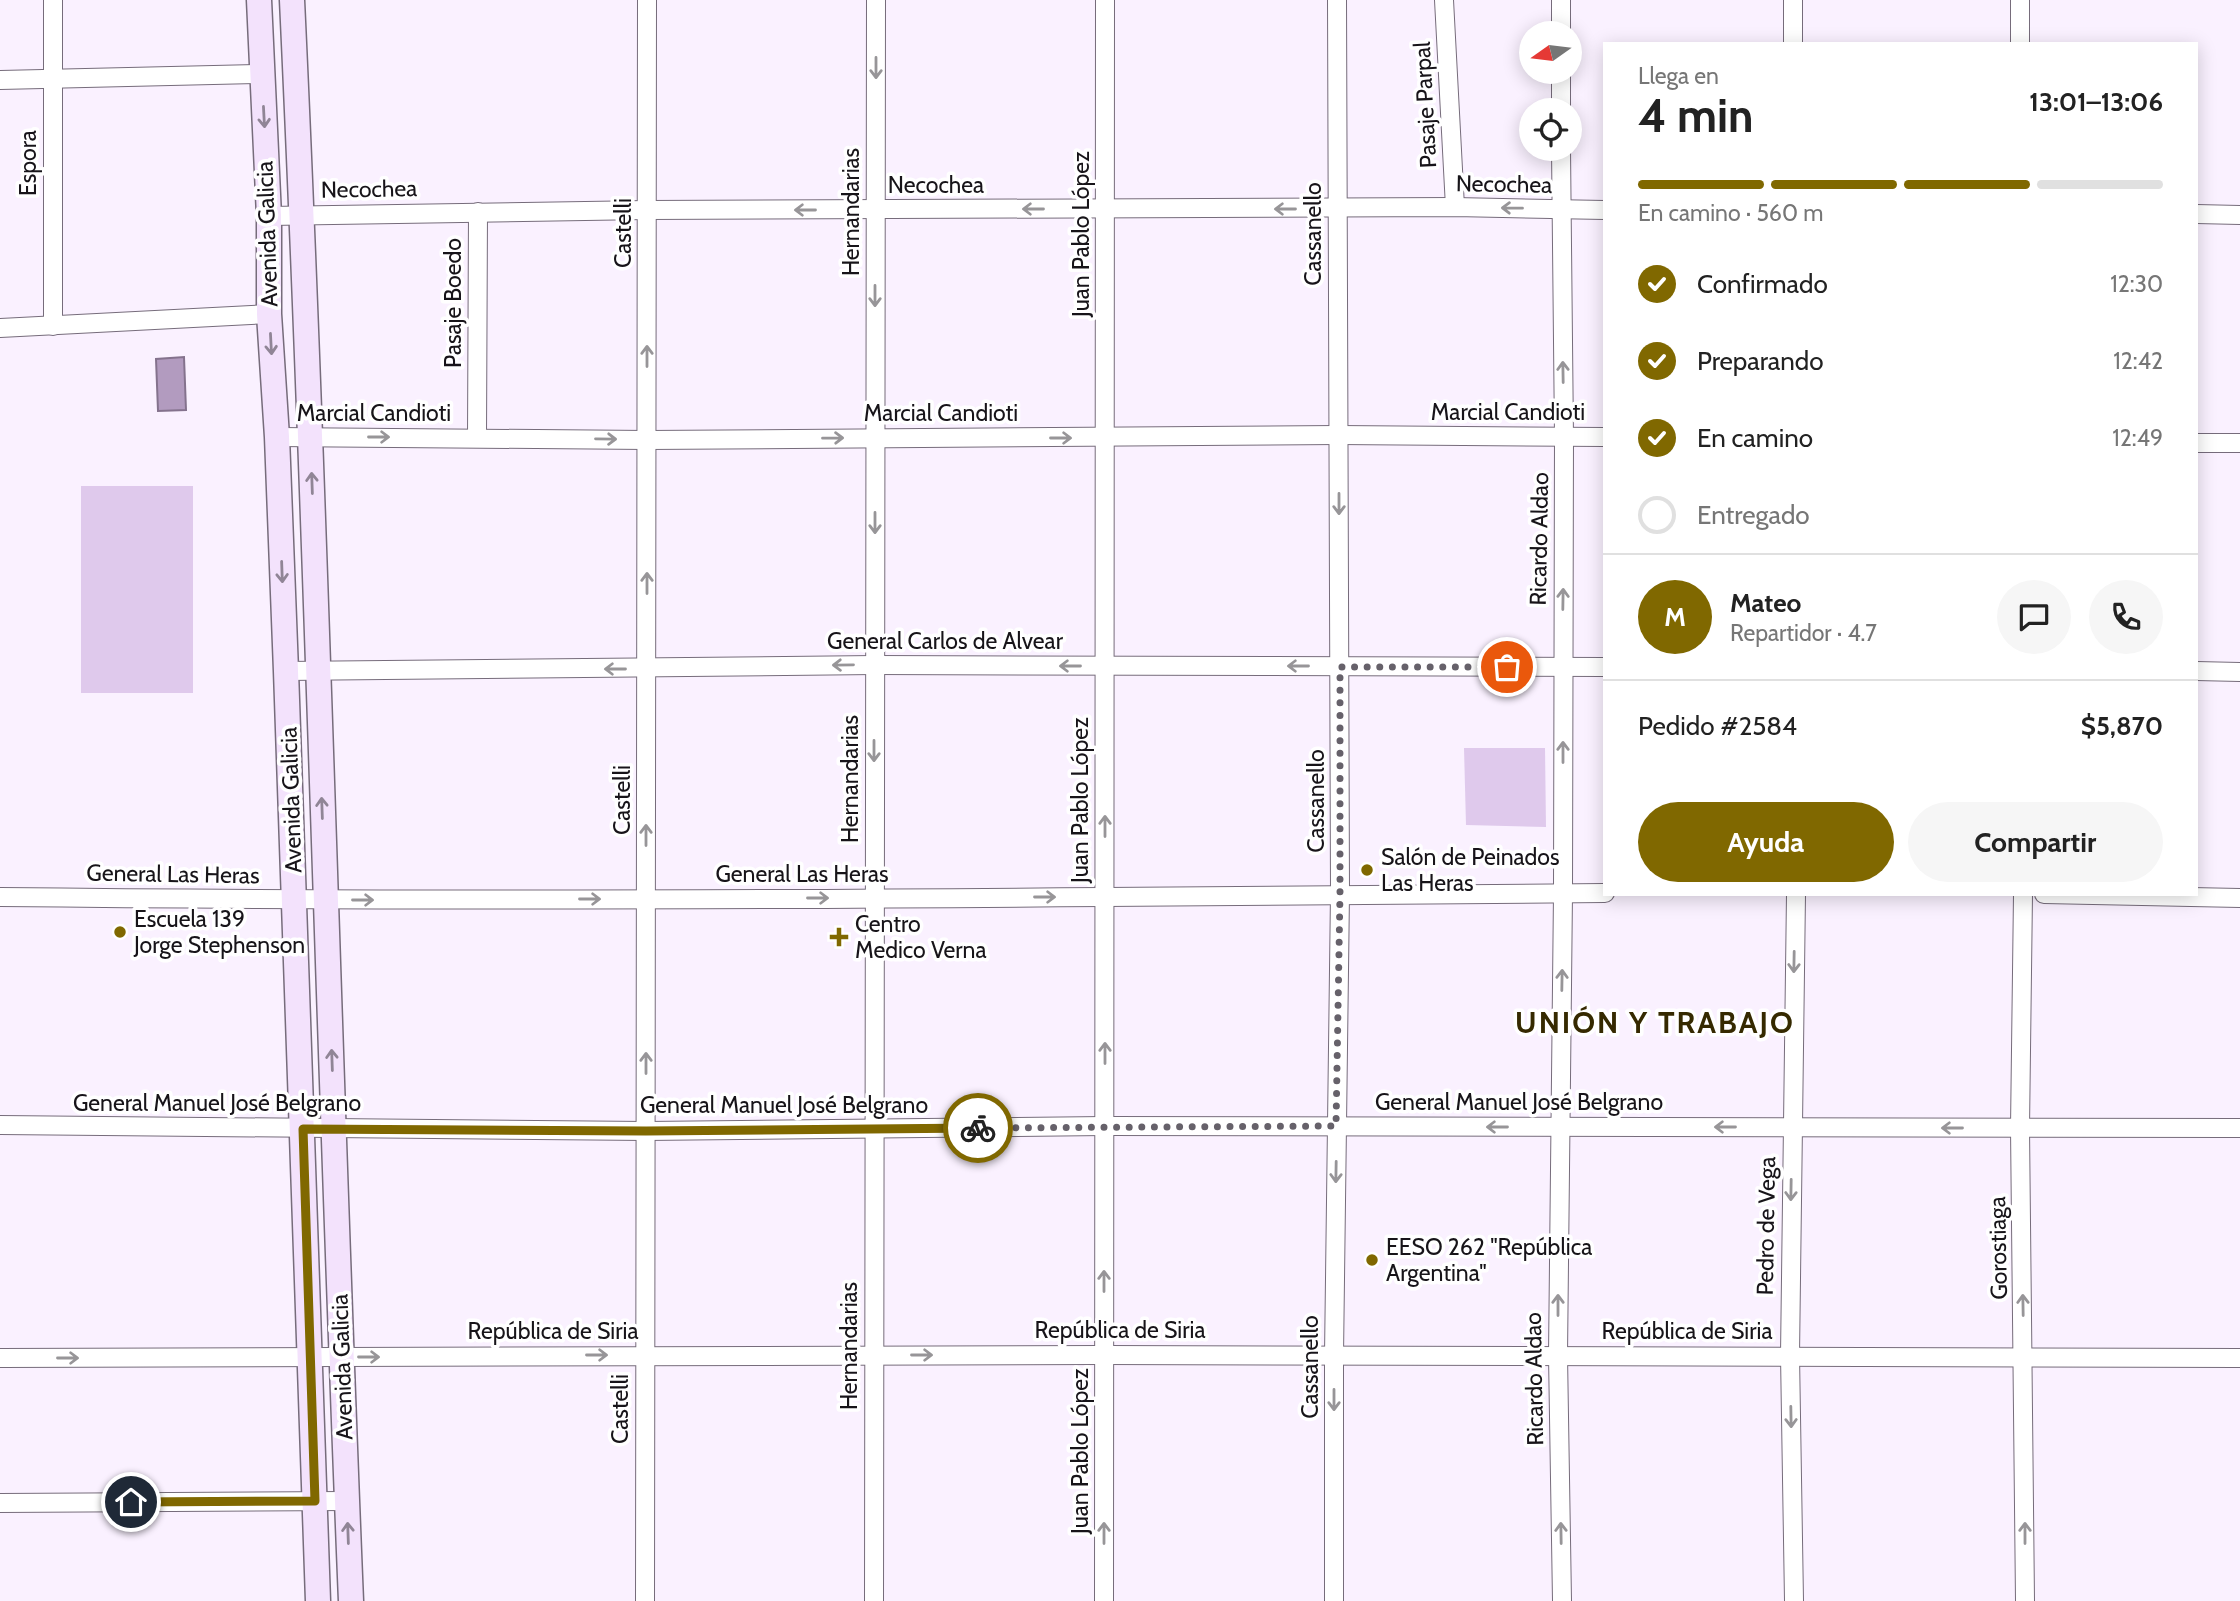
<!DOCTYPE html>
<html lang="es">
<meta charset="utf-8">
<style>
:root{--surface:#fff;--page:#f6f6f6;--text:#222;--muted:#767676;--line:#e0e0e0;--accent:#806800}
body{margin:0;font-family:Cabin,sans-serif;background:var(--page);color:var(--text);height:100vh;display:flex;flex-direction:column;font-size:26px;white-space:nowrap}
*{box-sizing:border-box;margin:0}
p{font-size:23px;color:var(--muted)}
.icon{flex:none;width:38px;height:38px;fill:none;stroke:currentColor;stroke-width:2;stroke-linecap:round;stroke-linejoin:round}
.map{position:relative;flex:1;overflow:hidden}
.details{position:absolute;left:1603px;top:42px;width:595px;height:854px;display:flex;flex-direction:column;background:var(--surface);border-radius:0px;box-shadow:0 4px 18px #0003}
.details>*{flex:none}
.needle{width:46px;rotate:256deg}
.controls{position:absolute;left:1519px;top:21px;display:grid;gap:14px}
.controls a{display:grid;place-items:center;width:63px;height:63px;border-radius:50%;background:var(--surface);box-shadow:0 4px 18px #0003;font-size:35px}
.pin{position:absolute;display:grid;place-items:center;width:60px;height:60px;color:#fff;margin:-30px;border:4px solid #fff;border-radius:50%;box-shadow:0 2px 7px #0007}
.courier{position:absolute;display:grid;place-items:center;width:70px;height:70px;margin:-35px;border:5px solid #806800;border-radius:50%;background:#fff;color:#222;box-shadow:0 2px 9px #0007}
.overview em{font-style:normal;font-weight:800}
.overview div{display:flex;flex-direction:column-reverse}
.overview{display:flex;align-items:center;justify-content:space-between;height:119px;padding:0 35px}
h1{font-size:46px;font-weight:800;line-height:52px}
.bar{display:grid;grid-template-columns:repeat(4,1fr);gap:10px 7px;align-content:center;height:84px;padding:0 35px}
.bar i{height:9px;border-radius:5px;background:var(--line)}
.bar .selected{background:var(--accent)}
.bar p{grid-column:span 4}
.line{display:flex;align-items:center;gap:18px;padding:0 35px;border-top:2px solid var(--line)}
.line div{flex:1}
.round{display:grid;place-items:center;flex:none;width:74px;height:74px;border-radius:37px;background:var(--page)}
ol{padding:0 35px;list-style:none}
li{display:flex;align-items:center;gap:21px;height:77px}
li p{margin-inline-start:auto}
li .icon{padding:7px;border-radius:50%;background:var(--accent);color:#fff;stroke-width:4}
li:last-child{color:var(--muted)}
li i{width:38px;height:38px;border:4px solid var(--line);border-radius:50%}
.action{display:flex;gap:14px;margin-top:auto;padding:14px 35px}
.action a{flex:1;height:80px;border-radius:42px;background:var(--accent);color:#fff;font-size:28px;font-weight:800;line-height:80px;text-align:center}
.action a+a{background:var(--page);color:var(--text)}
.map>svg:first-child{display:block}
</style>
<div class="map">
<svg width="2240" height="1601" viewBox="0 0 2240 1601">
<rect width="100%" height="100%" fill="#faf1ff"/>
<g fill="#dfc9ec">
<rect x="81" y="486" width="112" height="207"/>
<path d="M1464,748H1545L1546,827L1466,825Z"/>
</g>
<path fill="#b29bbf" stroke="#84728d" stroke-width="2" d="M184,357L186,410L158,411L156,359Z"/>
<g fill="none" stroke-linecap="round" stroke-linejoin="round">
<defs>
<g id="minor">
<path d="M53,0V326"/>
<path d="M1444,0L1455,207"/>
<path d="M1561,0V33"/>
<path d="M1793,0V44"/>
<path d="M2020,0V44"/>
<path d="M1561,72V110"/>
<path d="M0,80L261,74"/>
<path d="M1561,149L1564,437L1563,893L1558,1355L1562,1601"/>
<path d="M2196,214L2240,215"/>
<path d="M269,216L647,210L1455,207L1605,210"/>
<path d="M0,328L269,314"/>
<path d="M277,437L647,440L1338,435L1605,437"/>
<path d="M477,437L478,212"/>
<path d="M2196,443H2240"/>
<path d="M286,671L875,665L1605,667"/>
<path d="M2196,671L2240,672"/>
<path d="M2023,894L2020,1128L2025,1601"/>
<path d="M2044,894L2240,898"/>
<path d="M0,897C368,901 737,900 1105,897C1271,895 1438,893 1605,893"/>
<path d="M0,1125L646,1131L1105,1126L2240,1128"/>
<path d="M0,1358L1104,1355L2240,1358"/>
<path d="M0,1503L347,1501"/>
<path d="M645,1601L647,0"/>
<path d="M874,1601L876,0"/>
<path d="M1104,1601L1105,0"/>
<path d="M1334,1601V1356L1340,893L1337,0"/>
<path d="M1794,1601L1790,1355L1796,894"/>
</g>
<g id="secondary">
<path d="M259,0L269,216V314L277,437L286,671L318,1601"/>
<path d="M292,0C317,533 329,1067 351,1601"/>
</g>
</defs>
<use href="#minor" stroke="#766c7b" stroke-width="20"/>
<use href="#secondary" stroke="#766c7b" stroke-width="27"/>
<use href="#minor" stroke="#fff" stroke-width="18"/>
<use href="#secondary" stroke="#f3e2fc" stroke-width="24"/>
</g>
<defs><path id="oneway-shaft" d="M-6 0H5M1.5-3L5.5 0L1.5 3" fill="none" stroke-width="1.6" stroke-linecap="round" stroke-linejoin="round" transform="scale(1.75)"/></defs>
<g stroke="#979598">
<use href="#oneway-shaft" transform="translate(876 68) rotate(90)"/>
<use href="#oneway-shaft" transform="translate(1512 208) rotate(-179)"/>
<use href="#oneway-shaft" transform="translate(1033 209) rotate(180)"/>
<use href="#oneway-shaft" transform="translate(1285 209) rotate(-180)"/>
<use href="#oneway-shaft" transform="translate(805 210) rotate(-180)"/>
<use href="#oneway-shaft" transform="translate(875 296) rotate(90)"/>
<use href="#oneway-shaft" transform="translate(647 356) rotate(-90)"/>
<use href="#oneway-shaft" transform="translate(1563 372) rotate(-91)"/>
<use href="#oneway-shaft" transform="translate(379 437)"/>
<use href="#oneway-shaft" transform="translate(833 438) rotate(-1)"/>
<use href="#oneway-shaft" transform="translate(1061 438)"/>
<use href="#oneway-shaft" transform="translate(606 439) rotate(1)"/>
<use href="#oneway-shaft" transform="translate(1339 504) rotate(90)"/>
<use href="#oneway-shaft" transform="translate(875 523) rotate(90)"/>
<use href="#oneway-shaft" transform="translate(647 583) rotate(-90)"/>
<use href="#oneway-shaft" transform="translate(1563 599) rotate(-89)"/>
<use href="#oneway-shaft" transform="translate(843 665) rotate(179)"/>
<use href="#oneway-shaft" transform="translate(1070 666) rotate(-180)"/>
<use href="#oneway-shaft" transform="translate(1298 666) rotate(-180)"/>
<use href="#oneway-shaft" transform="translate(615 669) rotate(180)"/>
<use href="#oneway-shaft" transform="translate(874 751) rotate(90)"/>
<use href="#oneway-shaft" transform="translate(1563 752) rotate(-90)"/>
<use href="#oneway-shaft" transform="translate(1105 826) rotate(-90)"/>
<use href="#oneway-shaft" transform="translate(646 835) rotate(-90)"/>
<use href="#oneway-shaft" transform="translate(1045 897)"/>
<use href="#oneway-shaft" transform="translate(818 898)"/>
<use href="#oneway-shaft" transform="translate(590 899)"/>
<use href="#oneway-shaft" transform="translate(363 900)"/>
<use href="#oneway-shaft" transform="translate(1794 962) rotate(91)"/>
<use href="#oneway-shaft" transform="translate(1562 980) rotate(-89)"/>
<use href="#oneway-shaft" transform="translate(1105 1053) rotate(-90)"/>
<use href="#oneway-shaft" transform="translate(646 1063) rotate(-90)"/>
<use href="#oneway-shaft" transform="translate(1497 1127) rotate(-180)"/>
<use href="#oneway-shaft" transform="translate(1725 1127) rotate(-180)"/>
<use href="#oneway-shaft" transform="translate(1952 1128) rotate(-180)"/>
<use href="#oneway-shaft" transform="translate(1336 1172) rotate(91)"/>
<use href="#oneway-shaft" transform="translate(1791 1190) rotate(91)"/>
<use href="#oneway-shaft" transform="translate(1104 1281) rotate(-90)"/>
<use href="#oneway-shaft" transform="translate(1558 1305) rotate(-90)"/>
<use href="#oneway-shaft" transform="translate(2023 1305) rotate(-91)"/>
<use href="#oneway-shaft" transform="translate(597 1355)"/>
<use href="#oneway-shaft" transform="translate(922 1355)"/>
<use href="#oneway-shaft" transform="translate(369 1357)"/>
<use href="#oneway-shaft" transform="translate(68 1358)"/>
<use href="#oneway-shaft" transform="translate(1334 1400) rotate(90)"/>
<use href="#oneway-shaft" transform="translate(1791 1417) rotate(89)"/>
<use href="#oneway-shaft" transform="translate(1104 1533) rotate(-90)"/>
<use href="#oneway-shaft" transform="translate(1561 1533) rotate(-91)"/>
<use href="#oneway-shaft" transform="translate(2025 1533) rotate(-90)"/>
</g>
<g stroke="#908596">
<use href="#oneway-shaft" transform="translate(264 117) rotate(87)"/>
<use href="#oneway-shaft" transform="translate(271 344) rotate(87)"/>
<use href="#oneway-shaft" transform="translate(312 483) rotate(-92)"/>
<use href="#oneway-shaft" transform="translate(282 572) rotate(88)"/>
<use href="#oneway-shaft" transform="translate(322 808) rotate(-92)"/>
<use href="#oneway-shaft" transform="translate(332 1060) rotate(-92)"/>
<use href="#oneway-shaft" transform="translate(348 1533) rotate(-92)"/>
</g>
<g fill="none" stroke-linecap="round" stroke-linejoin="round">
<path stroke="#66616a" stroke-width="7" stroke-dasharray="0 12.6" d="M978,1128L1336,1126L1340,893V667H1507"/>
<path stroke="#806800" stroke-width="9" d="M131,1502L315,1501L303,1129L646,1131L978,1128"/>
</g>
<g fill="#806800" stroke="#fff" stroke-width="2.5">
<circle cx="1367" cy="870" r="7"/>
<circle cx="120" cy="932" r="7"/>
<path d="M835.5 926.5h7v7h7v7h-7v7h-7v-7h-7v-7h7z"/>
<circle cx="1372" cy="1260" r="7"/>
</g>
<g text-anchor="middle" dominant-baseline="central" stroke-width="7" stroke-linejoin="round" paint-order="stroke">
<g font-size="23" fill="#171419" stroke="#fff">
<text transform="translate(1425 105) rotate(-93)">Pasaje Parpal</text>
<text transform="translate(28 163) rotate(-90)">Espora</text>
<text transform="translate(1504 184) rotate(1)">Necochea</text>
<text x="936" y="185">Necochea</text>
<text transform="translate(369 189) rotate(-1)">Necochea</text>
<text transform="translate(851 212) rotate(-90)">Hernandarias</text>
<text transform="translate(623 233) rotate(-90)">Castelli</text>
<text transform="translate(267 234) rotate(-92)">Avenida Galicia</text>
<text transform="translate(1081 234) rotate(-90)">Juan Pablo López</text>
<text transform="translate(1313 234) rotate(-90)">Cassanello</text>
<text transform="translate(453 303) rotate(-90)">Pasaje Boedo</text>
<text x="1508" y="412">Marcial Candioti</text>
<text x="374" y="413">Marcial Candioti</text>
<text x="941" y="413">Marcial Candioti</text>
<text transform="translate(1539 539) rotate(-89)">Ricardo Aldao</text>
<text x="945" y="641">General Carlos de Alvear</text>
<text transform="translate(850 779) rotate(-90)">Hernandarias</text>
<text transform="translate(291 800) rotate(-92)">Avenida Galicia</text>
<text transform="translate(622 800) rotate(-90)">Castelli</text>
<text transform="translate(1080 800) rotate(-90)">Juan Pablo López</text>
<text transform="translate(1316 801) rotate(-90)">Cassanello</text>
<text transform="translate(173 874) rotate(1)">General Las Heras</text>
<text x="802" y="874">General Las Heras</text>
<text x="1519" y="1102">General Manuel José Belgrano</text>
<text x="217" y="1103">General Manuel José Belgrano</text>
<text x="784" y="1105">General Manuel José Belgrano</text>
<text transform="translate(1766 1226) rotate(-89)">Pedro de Vega</text>
<text transform="translate(1998 1248) rotate(-91)">Gorostiaga</text>
<text x="1120" y="1330">República de Siria</text>
<text x="553" y="1331">República de Siria</text>
<text x="1687" y="1331">República de Siria</text>
<text transform="translate(849 1346) rotate(-90)">Hernandarias</text>
<text transform="translate(342 1367) rotate(-92)">Avenida Galicia</text>
<text transform="translate(1310 1367) rotate(-90)">Cassanello</text>
<text transform="translate(1534 1379) rotate(-91)">Ricardo Aldao</text>
<text transform="translate(620 1409) rotate(-90)">Castelli</text>
<text transform="translate(1080 1451) rotate(-90)">Juan Pablo López</text>
</g>
<g font-size="23" fill="#171419" stroke="#fff" text-anchor="start">
<text x="1381" y="857">Salón de Peinados<tspan x="1381" dy="26">Las Heras</tspan></text>
<text x="134" y="919">Escuela 139<tspan x="134" dy="26">Jorge Stephenson</tspan></text>
<text x="855" y="924">Centro<tspan x="855" dy="26">Medico Verna</tspan></text>
<text x="1386" y="1247">EESO 262 "República<tspan x="1386" dy="26">Argentina"</tspan></text>
</g>
<g font-size="30" font-weight="bold" letter-spacing="2" fill="#352900" stroke="#fff">
<text x="1655" y="1022">UNIÓN Y TRABAJO</text>
</g>
</g>
</svg>
<div class="controls">
<a><svg class="needle" viewBox="-14 -14 28 28"><path d="M0-13l5 13h-10z" fill="#e53935"/><path d="M0 13l5-13h-10z" fill="#767676"/></svg></a>
<a><svg class="icon" aria-label="locate" viewBox="0 0 24 24"><circle cx="12" cy="12" r="6"/><path d="M12 2v4M12 18v4M2 12h4M18 12h4"/></svg></a>
</div>
<div class="pin" style="left:1507px;top:667px;background:#ea580c"><svg class="icon" aria-label="bag" viewBox="0 0 24 24"><path d="M5 8h14l-1 12H6zM9 8a3 3 0 0 1 6 0"/></svg></div>
<div class="pin" style="left:131px;top:1502px;background:#1f2937"><svg class="icon" aria-label="home" viewBox="0 0 24 24"><path d="M3 11l9-7 9 7M6 9v11h12V9"/></svg></div>
<div class="courier" style="left:978px;top:1128px"><svg class="icon" aria-label="bike" viewBox="0 0 24 24"><circle cx="6" cy="16" r="4"/><circle cx="18" cy="16" r="4"/><path d="M6 16l4-8h5l3 8M10 8l3 8H6M13 5h3"/></svg></div>
<section class="details">
<div class="overview"><div><h1>4 min</h1><p>Llega en</p></div><em>13:01–13:06</em></div>
<div class="bar"><i class="selected"></i><i class="selected"></i><i class="selected"></i><i></i><p>En camino · 560 m</p></div>
<ol>
<li><svg class="icon" aria-label="check" viewBox="0 0 24 24"><path d="M5 12l5 5 9-10"/></svg>Confirmado<p>12:30</p></li>
<li><svg class="icon" aria-label="check" viewBox="0 0 24 24"><path d="M5 12l5 5 9-10"/></svg>Preparando<p>12:42</p></li>
<li><svg class="icon" aria-label="check" viewBox="0 0 24 24"><path d="M5 12l5 5 9-10"/></svg>En camino<p>12:49</p></li>
<li><i></i>Entregado</li>
</ol>
<div class="line" style="height:126px"><b class="round" style="background:var(--accent);color:#fff">M</b><div><b>Mateo</b><p>Repartidor · 4.7</p></div><a class="round"><svg class="icon" aria-label="chat" viewBox="0 0 24 24"><path d="M4 5h16v11H9l-5 4z"/></svg></a><a class="round"><svg class="icon" aria-label="phone" viewBox="0 0 24 24"><path d="M5 4h4l2 5-3 2q2 4 5 5l2-3 5 2v4C11 20 4 13 5 4z"/></svg></a></div>
<div class="line" style="height:91px"><div>Pedido #2584</div><b>$5,870</b></div>
<div class="action"><a>Ayuda</a><a>Compartir</a></div>
</section>
</div>
